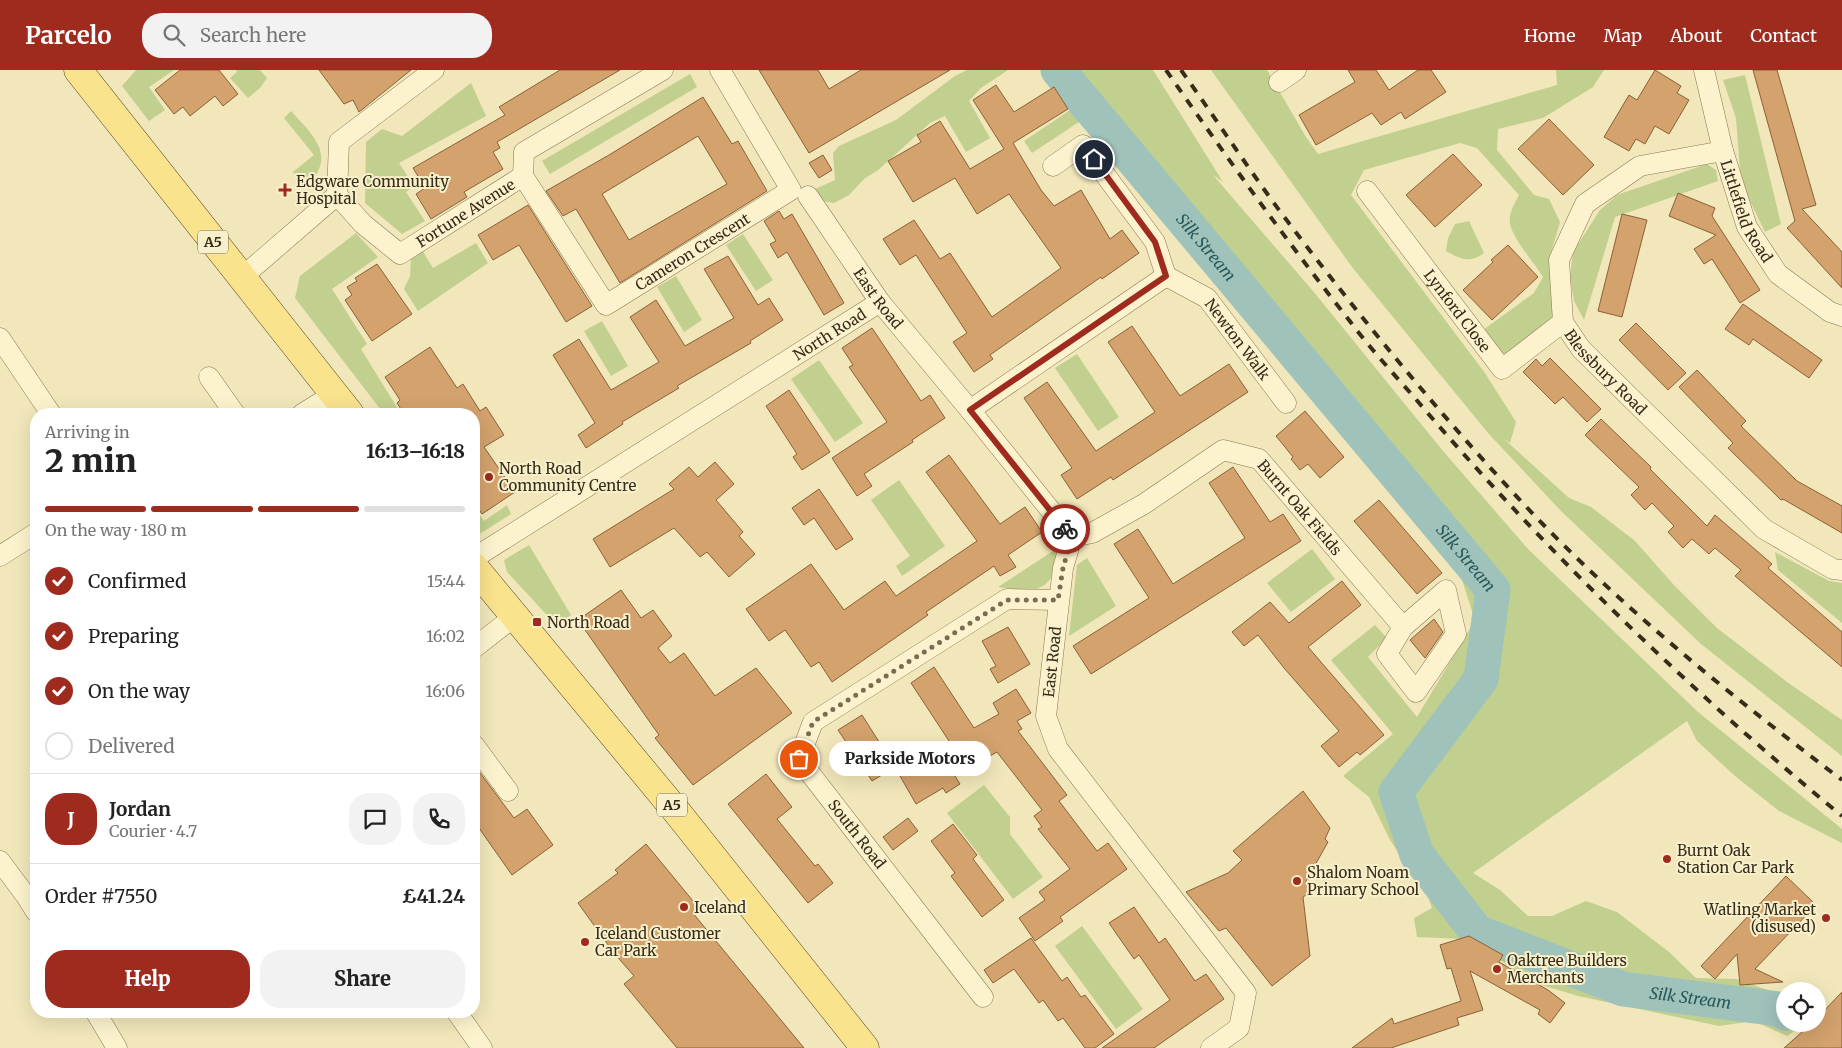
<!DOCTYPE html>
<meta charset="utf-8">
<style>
:root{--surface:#fff;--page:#f2f2f2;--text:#222;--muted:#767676;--line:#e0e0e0;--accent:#9e2b1e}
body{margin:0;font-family:Merriweather,serif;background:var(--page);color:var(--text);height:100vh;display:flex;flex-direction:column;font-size:19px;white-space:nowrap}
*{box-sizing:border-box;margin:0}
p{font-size:16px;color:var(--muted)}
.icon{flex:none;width:28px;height:28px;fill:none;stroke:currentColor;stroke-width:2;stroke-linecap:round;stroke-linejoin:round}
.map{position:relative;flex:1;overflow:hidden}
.panel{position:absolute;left:30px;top:338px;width:450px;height:610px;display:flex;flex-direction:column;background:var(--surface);border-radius:20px;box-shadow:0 5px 20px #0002}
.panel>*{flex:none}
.controls{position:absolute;left:1776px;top:912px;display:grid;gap:10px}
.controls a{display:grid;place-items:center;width:50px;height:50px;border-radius:50%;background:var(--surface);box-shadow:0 5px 20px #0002;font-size:25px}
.pin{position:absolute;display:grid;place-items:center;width:42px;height:42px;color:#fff;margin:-21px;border:2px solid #fff;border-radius:50%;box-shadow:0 1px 5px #0007}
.courier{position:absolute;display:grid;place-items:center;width:50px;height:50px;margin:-25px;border:4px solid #9e2b1e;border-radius:50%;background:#fff;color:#222;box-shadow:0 1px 6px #0007}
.bubble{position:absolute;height:35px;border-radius:18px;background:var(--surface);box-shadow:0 5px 20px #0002;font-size:16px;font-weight:800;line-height:35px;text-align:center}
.headline em{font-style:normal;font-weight:800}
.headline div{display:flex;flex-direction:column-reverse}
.headline{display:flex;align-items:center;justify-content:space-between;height:85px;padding:0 15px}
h1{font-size:32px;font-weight:800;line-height:38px}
.bar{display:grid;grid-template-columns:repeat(4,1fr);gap:8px 5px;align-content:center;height:60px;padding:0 15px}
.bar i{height:6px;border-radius:4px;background:var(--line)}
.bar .current{background:var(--accent)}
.bar p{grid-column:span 4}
.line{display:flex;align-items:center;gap:12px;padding:0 15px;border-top:1px solid var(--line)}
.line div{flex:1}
.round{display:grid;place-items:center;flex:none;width:52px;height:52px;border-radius:20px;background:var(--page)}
ol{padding:0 15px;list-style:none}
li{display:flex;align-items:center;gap:15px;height:55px}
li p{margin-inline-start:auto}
li .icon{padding:5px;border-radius:50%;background:var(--accent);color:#fff;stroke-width:4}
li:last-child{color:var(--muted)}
li i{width:28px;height:28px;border:2px solid var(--line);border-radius:50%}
.cta{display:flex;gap:10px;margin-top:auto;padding:10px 15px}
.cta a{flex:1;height:58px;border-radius:20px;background:var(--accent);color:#fff;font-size:20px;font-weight:800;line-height:58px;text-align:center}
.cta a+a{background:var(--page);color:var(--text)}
header{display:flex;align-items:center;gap:30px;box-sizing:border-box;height:70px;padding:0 25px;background:var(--accent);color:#fff}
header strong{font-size:24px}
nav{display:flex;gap:28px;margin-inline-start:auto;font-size:18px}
.search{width:350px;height:45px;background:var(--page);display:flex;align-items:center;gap:12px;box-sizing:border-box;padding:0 18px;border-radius:20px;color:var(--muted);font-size:19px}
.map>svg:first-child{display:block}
</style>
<header>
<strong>Parcelo</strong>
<div class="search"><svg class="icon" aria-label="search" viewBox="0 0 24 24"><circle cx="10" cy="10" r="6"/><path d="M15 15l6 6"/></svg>Search here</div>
<nav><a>Home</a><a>Map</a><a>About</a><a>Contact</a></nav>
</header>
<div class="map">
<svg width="1842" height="978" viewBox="0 0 1842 978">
<rect width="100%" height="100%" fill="#f1e7ba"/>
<g fill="#c1d08e">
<path d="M136,0H174L149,17L165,40L149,51L122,16Z"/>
<path d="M236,0H260L267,8L260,18L248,28L230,8L237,2Z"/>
<path d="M967,0H1008L981,18L969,31L990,68L966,82L945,46L930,53L877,101L865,108L849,125L834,133L822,131L815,119L835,110L833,83L839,76L896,50L955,6Z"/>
<path d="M1050,0H1153L1223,112L1213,105L1313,221L1443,381L1528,479L1698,642L1842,759V773L1779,741L1735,706L1697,671L1687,651L1473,803L1500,820L1528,846H1552L1586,831L1617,842L1669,882L1696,908L1736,909L1785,926V954H1804L1787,966L1754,951L1719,956L1578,926L1532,912L1503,892L1464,869L1417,867L1414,848L1432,838L1428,827L1390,770L1369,727L1343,706L1393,664L1331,590L1375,555L1387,568L1368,587L1417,647L1475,550L1461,507L1158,135Z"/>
<path d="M1211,0H1267L1306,67L1318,84L1557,15L1556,0H1604L1593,17L1543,48L1498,59L1497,80L1534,125L1549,129L1560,152L1549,190L1556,246L1503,288L1483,260L1534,223L1543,207C1534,192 1514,171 1510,154C1508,144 1515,133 1519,125L1477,78L1460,73L1364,100L1351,125L1485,303L1516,352L1510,373L1503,368L1569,428L1591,437L1635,471L1673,514L1717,558L1787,612L1842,650V686L1701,574L1562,442L1488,363L1352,197Z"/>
<path d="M690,4L697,17L550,104L542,91Z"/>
<path d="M1745,5L1781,154L1765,162L1748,127L1740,101L1736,48L1723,10Z"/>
<path d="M471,13L486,46L399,93L414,116L406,122L425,151L402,164L365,133L366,72L382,59L402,66Z"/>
<path d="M1076,36L1085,48L1032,83L1024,71Z"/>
<path d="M291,41C305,57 329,77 319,99C315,108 313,111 304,116L293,102L314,85L284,48Z"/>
<path d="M1707,94L1716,100L1718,111L1615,147L1584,250L1574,231L1570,207L1573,182L1600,140L1617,125Z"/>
<path d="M1469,151L1484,183C1469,194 1461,189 1446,181L1448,168L1455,154Z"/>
<path d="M356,163L378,187L332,219L367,274L361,279L401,344H384L295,228L300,206Z"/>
<path d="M743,164L773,210L756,221L726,175Z"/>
<path d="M476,173L488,193L418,241L404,219L410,206L411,187L422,180L433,198Z"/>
<path d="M676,206L702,250L684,262L657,217Z"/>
<path d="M602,251L628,296L611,306L584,261Z"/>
<path d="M1077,284L1119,347L1098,361L1055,298Z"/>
<path d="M819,290L863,353L835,372L791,309Z"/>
<path d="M899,410L945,476L902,506L896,496L910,486L871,430Z"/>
<path d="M507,435L511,444L478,465L474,459V437L484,451Z"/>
<path d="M529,475L571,545L557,556L507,502L504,490Z"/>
<path d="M1056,479C1056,486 1057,497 1054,503C1042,527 1019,520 998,517Z"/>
<path d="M1312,479L1335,509L1291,542L1267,513Z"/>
<path d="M1775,482L1829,511L1842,513V553L1778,500Z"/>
<path d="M1087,488L1116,536L1069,566L1077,495Z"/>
<path d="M984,715L1010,747V764L1043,807L1013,829L947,743Z"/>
<path d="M1082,856L1143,939L1116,959L1055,876Z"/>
</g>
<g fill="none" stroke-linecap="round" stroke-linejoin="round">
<path stroke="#9fc2bb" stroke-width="35" id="s1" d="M1058,0L1493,520L1481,609L1396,722L1417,785L1477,862L1623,919L1778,939L1785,943"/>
</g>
<g fill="#d3a26d" stroke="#8b6137" fill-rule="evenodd">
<path d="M180,0H219L238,24L223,36L215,26L190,46L183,37L174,44L155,20Z"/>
<path d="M319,0H411L359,42L353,30L344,34Z"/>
<path d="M560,0H620L497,72L500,78L493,82L503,99L464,122L467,127L431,149L416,124L425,118L413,98L505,45L499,37Z"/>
<path d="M759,0H818L829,19L861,0H950L809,83Z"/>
<path d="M1348,0H1376L1389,20L1418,0H1431L1446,22L1405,49L1401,42L1381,55L1372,43L1316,75L1299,45L1355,12Z"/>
<path d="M1655,0L1681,16L1677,23L1689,30L1669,64L1655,56L1645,74L1636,69L1629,81L1604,67L1629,25L1637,30Z"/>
<path d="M1753,0H1777L1816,135L1802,139L1842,182V218L1787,158L1795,151Z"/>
<path d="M996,15L1014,42L1054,17L1068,39L1013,73L1041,120L1054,136L1081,120L1110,169L1122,160L1139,183L1102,209L1101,207L990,285L993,289L974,302L953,272L967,263L916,185L900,195L883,169L914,150L940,189L950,183L992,247L1061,198L1009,124L977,144L955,108L913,132L888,91L921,72L917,65L940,51L970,99L1004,79L973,30Z"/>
<path d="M703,27L732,74L738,71L767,121L620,213L576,139L563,146L546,121L609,85ZM698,66L727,114L629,170L602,124Z"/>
<path d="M1549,49L1594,95L1563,125L1518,79Z"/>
<path d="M1453,84L1482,115L1435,157L1406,125Z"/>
<path d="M823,85L832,100L819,108L809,93Z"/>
<path d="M1678,123L1715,138L1712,146L1760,220L1740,233L1712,189L1704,194L1694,179L1716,165L1669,146Z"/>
<path d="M528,135L592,236L566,252L519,175L493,190L478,165Z"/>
<path d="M779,141L784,149L792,144L844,233L824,245L787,182L778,188L770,174L776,171L764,151Z"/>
<path d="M1622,144L1647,150L1622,247L1598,241Z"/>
<path d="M1508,175L1538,207L1492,250L1463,220L1493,192L1491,190Z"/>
<path d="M728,186L758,235L769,228L783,250L750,271L751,273L677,316L679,318L622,352L623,354L586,378L578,365L595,353L553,285L579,269L611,320L659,292L630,247L656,230L685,276L734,248L704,199Z"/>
<path d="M377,194L412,244L372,271L345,230L352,225L347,217L357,211L355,208Z"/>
<path d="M1743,234L1822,290L1809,308L1753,269L1749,275L1725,259Z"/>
<path d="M1636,253L1686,303L1668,320L1619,270Z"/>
<path d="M1132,256L1180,326L1229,294L1248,322L1113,410L1111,407L1077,429L1061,405L1072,398L1024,328L1047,312L1096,381L1155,342L1108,272Z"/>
<path d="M872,258L921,331L930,325L945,348L912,370L913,372L864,404L872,416L857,426L832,388L887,352L849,297L853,295L842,278Z"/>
<path d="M430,277L457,318L463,314L480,341L486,337L504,365L484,377L515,422L482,444L474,432V345L475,344H404L397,333L400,330L385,307Z"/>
<path d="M1550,288L1601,339L1587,352L1563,327L1555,334L1523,302L1536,289L1542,296Z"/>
<path d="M1697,300L1746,351L1741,356L1797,411L1842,436V463L1783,429L1781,430L1728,378L1733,373L1679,317Z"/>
<path d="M789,320L830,382L802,400L793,387L797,384L766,336Z"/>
<path d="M1305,341L1344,387L1320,408L1308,394L1300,400L1291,389L1293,387L1276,366Z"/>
<path d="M1601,349L1651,397L1650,399L1707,456L1715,445L1772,494L1768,498L1842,562V597L1735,506L1741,500L1715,478L1709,484L1692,469L1683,478L1668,462L1674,456L1652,433L1645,440L1631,425L1639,417L1585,365Z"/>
<path d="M949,385L1000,454L1025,437L1042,462L1008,485L1016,497L1000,506L994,496L926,542L928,545L832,612L819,592L811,597L785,560L769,571L746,539L811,494L844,540L885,511L896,526L977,471L926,402Z"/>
<path d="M715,392L734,414L716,430L743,462L739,466L755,484L729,507L707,482L700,487L674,458L610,497L593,469L674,419L669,414L689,397L698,407Z"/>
<path d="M1233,397L1270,452L1283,444L1301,471L1091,604L1073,576L1149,528L1114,474L1138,459L1173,514L1245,468L1209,413Z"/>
<path d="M819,419L853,469L836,480L814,448L804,455L792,438Z"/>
<path d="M1379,430L1442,503L1417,524L1354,451Z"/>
<path d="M1342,511L1361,535L1308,577L1384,665L1360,685L1357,682L1339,697L1321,676L1339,661L1284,598L1258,565L1244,576L1232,562L1270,532L1289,553Z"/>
<path d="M621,520L641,548L653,540L672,566L658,578L670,593L684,583L715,626L756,598L792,643L693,715L655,668L659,665L578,550Z"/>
<path d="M1434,549L1443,562L1425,588L1410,570Z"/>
<path d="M1008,557L1030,594L998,613L990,599L996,596L982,571Z"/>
<path d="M934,597L974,658L999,644L993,633L1016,619L1031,643L1017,651L1022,659L1018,661L1067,725L1059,731L1097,781L1108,773L1127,799L1060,847L1063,851L1035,871L1019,848L1045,830L1039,822L1070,799L1038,759L1042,757L1034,746L1042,740L997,682L955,706L960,714L946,723L943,718L916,734L900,706L925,691L923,687L949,671L911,613Z"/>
<path d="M862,645L895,697L872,711L838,660Z"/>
<path d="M474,695L514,748L527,739L553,775L512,805L474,751Z"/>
<path d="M766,704L792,737L777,749L815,796L818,794L833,813L808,833L728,734Z"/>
<path d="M1303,721L1330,758L1325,769L1328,772L1306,811L1309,823L1303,827L1310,886L1272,916L1226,858L1219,861L1186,822L1228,803L1242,790L1233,781Z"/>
<path d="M908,748L918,761L893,780L883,767Z"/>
<path d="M953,754L977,785L973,789L1004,830L982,847L951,806L955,803L931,771Z"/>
<path d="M646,774L698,837L692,842L804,978H677L624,914L634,906L614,883L578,833L618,803L615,800Z"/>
<path d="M1786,806L1816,835L1755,899L1783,912L1740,915L1737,884L1715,909L1701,896Z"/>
<path d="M1134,837L1159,873L1165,868L1195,911L1206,904L1224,929L1154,978H1102L1170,930L1139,885L1134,889L1109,853Z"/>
<path d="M1469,866L1503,885L1499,892L1548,920L1565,933L1550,953L1538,944L1540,940L1470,901L1483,940L1457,948L1459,955L1391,978H1352L1392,948L1394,954L1461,931L1451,898L1447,899L1440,875Z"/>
<path d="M1031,868L1062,911L1067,907L1081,927L1085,925L1114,964L1095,978H1085L1063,948L1058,951L1043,930L1039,933L1014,899L993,913L984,900Z"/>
<path d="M1842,922V978H1784L1811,954H1818V947Z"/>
</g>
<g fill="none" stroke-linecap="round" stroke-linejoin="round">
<defs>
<g id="minor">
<path id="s2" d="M1704,0L1723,81L1747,157L1778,204L1830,242L1842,246"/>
<path d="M1279,12L1296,0"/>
<path id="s3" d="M1723,81L1640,96L1585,134L1559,190L1563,252L1581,279L1764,459L1833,499L1842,500"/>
<path id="s4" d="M1053,96L1083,75L1155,172L1166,206L1207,228L1286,333"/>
<path id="s5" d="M523,106L606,235L791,120L720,0"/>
<path id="s6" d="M1367,121L1502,299L1563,252"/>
<path id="s7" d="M337,125L363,154L400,184L523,106L524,82L663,0"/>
<path id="s8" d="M808,126L880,232L970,340L1072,467L1063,498L1046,646L1058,679L1246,923L1239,958L1211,978"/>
<path d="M241,208L337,125L339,72L434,0"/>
<path d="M0,268L51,344"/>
<path d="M209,307L235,344"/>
<path d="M970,340L1166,206"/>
<path d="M302,344L334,324"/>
<path id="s9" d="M1072,467L1092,463L1144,434L1223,380L1259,389L1403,557L1446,520L1456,564L1416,622L1387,584L1403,557"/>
<path d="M0,486L36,463"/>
<path id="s10" d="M474,488L880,232"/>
<path d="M474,578L515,546"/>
<path d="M474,675L508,721"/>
<path d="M0,791L26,826L36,842"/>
<path d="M983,927L799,689L813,652L1007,529L1058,530"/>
<path d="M95,941L117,978"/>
<path d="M456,941L482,978"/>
</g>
<g id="primary">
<path d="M78,0L350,344"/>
<path d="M474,497L677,742L865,978"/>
</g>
</defs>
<use href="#minor" stroke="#8a7653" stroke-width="21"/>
<use href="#primary" stroke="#564328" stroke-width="29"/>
<use href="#minor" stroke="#fcf3ce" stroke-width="20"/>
<use href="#primary" stroke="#fae38d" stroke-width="28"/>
<g stroke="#372b1a" stroke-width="4" stroke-dasharray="9 9" stroke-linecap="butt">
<path d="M1166,0C1225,85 1285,169 1349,250C1369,277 1392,302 1414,327C1543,479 1688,619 1842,746"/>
<path d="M1181,0C1216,49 1249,100 1285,148C1363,251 1445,351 1534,445C1628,543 1734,628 1842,710"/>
</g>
</g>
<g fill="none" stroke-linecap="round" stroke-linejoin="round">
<path stroke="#786d52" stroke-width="5" stroke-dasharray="0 9" d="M799,689L813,652L1007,530H1058L1063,498L1072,467L1065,459"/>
<path stroke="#9e2b1e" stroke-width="6" d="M1065,459L970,340L1166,206L1155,172L1094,89"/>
</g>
<g fill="#9e2b1e" stroke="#f8f0cb" stroke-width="2">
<path d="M282.5 112.5h5v5h5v5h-5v5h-5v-5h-5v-5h5z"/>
<circle cx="489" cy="407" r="5"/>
<rect x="532" y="547" width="10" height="10" rx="2.5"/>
<circle cx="1667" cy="789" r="5"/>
<circle cx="1297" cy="811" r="5"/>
<circle cx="684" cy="837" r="5"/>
<circle cx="1826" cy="848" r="5"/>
<circle cx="585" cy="872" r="5"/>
<circle cx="1497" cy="899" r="5"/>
</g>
<g text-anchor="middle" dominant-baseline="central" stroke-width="4" stroke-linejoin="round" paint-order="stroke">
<g fill="#f8f0cb" stroke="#71664f" stroke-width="1">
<rect x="198" y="160.5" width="30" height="23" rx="4"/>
<rect x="657" y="723.5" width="30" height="23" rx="4"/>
</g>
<g font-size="14" font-weight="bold" fill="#372b1a">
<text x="213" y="172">A5</text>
<text x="672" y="735">A5</text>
</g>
<g font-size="15" fill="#372b1a" stroke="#f8f0cb" text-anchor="start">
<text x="296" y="111">Edgware Community<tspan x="296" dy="17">Hospital</tspan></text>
<text x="499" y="398">North Road<tspan x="499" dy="17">Community Centre</tspan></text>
<text x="547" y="552">North Road</text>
<text x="1677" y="780">Burnt Oak<tspan x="1677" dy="17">Station Car Park</tspan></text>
<text x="1307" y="802">Shalom Noam<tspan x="1307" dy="17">Primary School</tspan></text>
<text x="694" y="837">Iceland</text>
<text x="1816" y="839" text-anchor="end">Watling Market<tspan x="1816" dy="17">(disused)</tspan></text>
<text x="595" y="863">Iceland Customer<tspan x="595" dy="17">Car Park</tspan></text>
<text x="1507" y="890">Oaktree Builders<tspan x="1507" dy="17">Merchants</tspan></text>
</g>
<g font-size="15" fill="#372b1a" stroke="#f8f0cb">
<text stroke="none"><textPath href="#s2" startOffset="148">Littlefield Road</textPath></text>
<text stroke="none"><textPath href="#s7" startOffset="164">Fortune Avenue</textPath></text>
<text stroke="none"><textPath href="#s5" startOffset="255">Cameron Crescent</textPath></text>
<text stroke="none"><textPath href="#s8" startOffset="124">East Road</textPath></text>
<text stroke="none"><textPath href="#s6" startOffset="150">Lynford Close</textPath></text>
<text stroke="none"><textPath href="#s10" startOffset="420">North Road</textPath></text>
<text stroke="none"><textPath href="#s4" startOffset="291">Newton Walk</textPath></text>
<text stroke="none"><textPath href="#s3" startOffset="341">Blessbury Road</textPath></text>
<text stroke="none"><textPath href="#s9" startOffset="276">Burnt Oak Fields</textPath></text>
<text transform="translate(1052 592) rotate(-84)">East Road</text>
<text transform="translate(857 764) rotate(52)">South Road</text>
</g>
<g font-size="16" font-style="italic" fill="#275759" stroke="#f8f0cb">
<text stroke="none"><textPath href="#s1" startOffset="231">Silk Stream</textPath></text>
<text stroke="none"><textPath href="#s1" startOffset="636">Silk Stream</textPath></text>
<text stroke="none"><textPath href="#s1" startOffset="1298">Silk Stream</textPath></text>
</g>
</g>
</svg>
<div class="controls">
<a><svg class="icon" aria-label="locate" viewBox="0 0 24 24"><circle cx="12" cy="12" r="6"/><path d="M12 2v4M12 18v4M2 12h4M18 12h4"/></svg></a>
</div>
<div class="pin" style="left:799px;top:689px;background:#ea580c"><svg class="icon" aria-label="bag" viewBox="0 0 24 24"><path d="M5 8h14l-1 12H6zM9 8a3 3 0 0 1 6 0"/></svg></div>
<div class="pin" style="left:1094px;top:89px;background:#1f2937"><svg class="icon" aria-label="home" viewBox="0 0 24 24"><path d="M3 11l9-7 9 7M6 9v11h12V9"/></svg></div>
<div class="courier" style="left:1065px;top:459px"><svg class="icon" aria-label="bike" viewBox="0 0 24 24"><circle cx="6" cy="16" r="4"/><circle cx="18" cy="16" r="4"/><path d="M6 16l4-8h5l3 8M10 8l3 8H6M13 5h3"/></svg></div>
<div class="bubble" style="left:829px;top:671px;width:162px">Parkside Motors</div>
<section class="panel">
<div class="headline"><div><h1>2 min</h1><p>Arriving in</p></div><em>16:13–16:18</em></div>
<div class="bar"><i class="current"></i><i class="current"></i><i class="current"></i><i></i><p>On the way · 180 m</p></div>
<ol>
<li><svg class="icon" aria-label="check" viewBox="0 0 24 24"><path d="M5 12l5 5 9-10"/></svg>Confirmed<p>15:44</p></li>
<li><svg class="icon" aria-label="check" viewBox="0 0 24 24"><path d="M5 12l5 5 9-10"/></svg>Preparing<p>16:02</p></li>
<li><svg class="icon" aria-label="check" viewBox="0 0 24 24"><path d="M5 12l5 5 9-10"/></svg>On the way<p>16:06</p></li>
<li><i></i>Delivered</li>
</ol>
<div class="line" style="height:90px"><b class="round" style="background:var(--accent);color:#fff">J</b><div><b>Jordan</b><p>Courier · 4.7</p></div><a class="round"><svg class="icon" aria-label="chat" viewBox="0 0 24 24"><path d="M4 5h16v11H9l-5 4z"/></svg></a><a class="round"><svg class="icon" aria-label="phone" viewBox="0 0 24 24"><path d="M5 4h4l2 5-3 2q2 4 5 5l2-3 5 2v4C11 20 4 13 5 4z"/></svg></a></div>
<div class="line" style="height:65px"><div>Order #7550</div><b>£41.24</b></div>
<div class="cta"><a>Help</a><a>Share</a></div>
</section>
</div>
